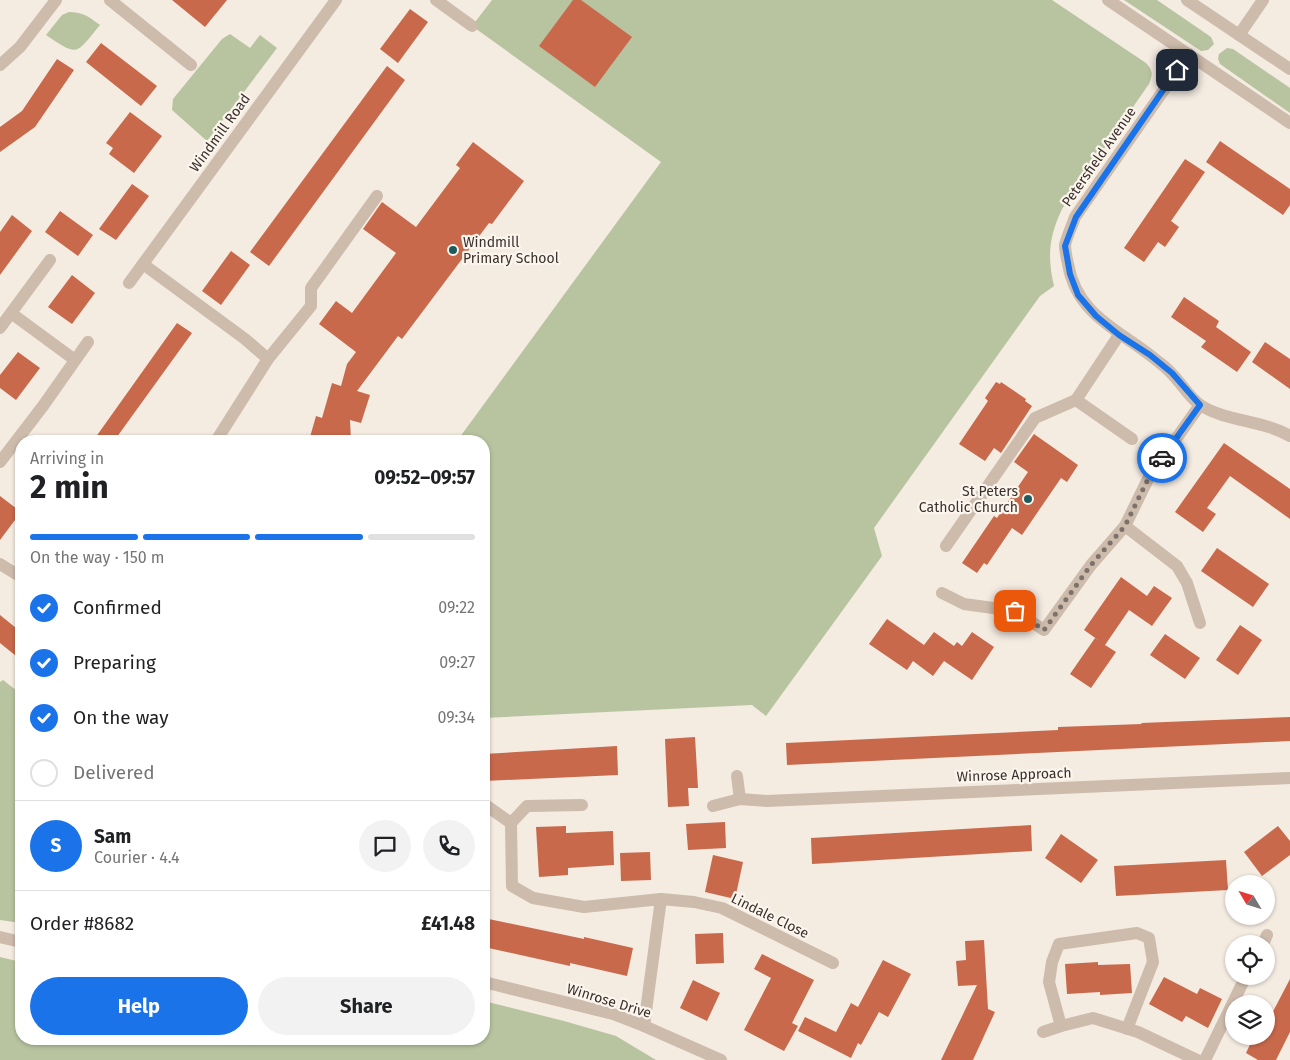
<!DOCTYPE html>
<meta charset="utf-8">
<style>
:root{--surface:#fff;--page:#f2f2f2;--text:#202124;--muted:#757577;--line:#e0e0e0;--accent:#1a73e8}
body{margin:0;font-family:"Fira Sans",sans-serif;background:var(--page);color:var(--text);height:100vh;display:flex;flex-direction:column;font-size:19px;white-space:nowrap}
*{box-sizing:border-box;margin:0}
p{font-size:16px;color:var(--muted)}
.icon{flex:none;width:28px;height:28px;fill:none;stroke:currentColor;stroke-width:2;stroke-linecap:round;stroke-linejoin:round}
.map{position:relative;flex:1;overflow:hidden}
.drawer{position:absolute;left:15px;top:435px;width:475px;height:610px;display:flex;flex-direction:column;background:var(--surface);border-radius:20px;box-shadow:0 1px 4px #0004}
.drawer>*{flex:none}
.needle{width:32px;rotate:308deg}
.buttons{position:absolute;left:1225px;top:875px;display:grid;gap:10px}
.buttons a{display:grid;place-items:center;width:50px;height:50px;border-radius:50%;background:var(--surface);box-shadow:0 1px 4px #0004;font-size:25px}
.pin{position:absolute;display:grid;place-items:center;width:42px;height:42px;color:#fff;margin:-21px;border-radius:10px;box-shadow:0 2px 8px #0006}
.courier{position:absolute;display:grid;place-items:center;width:50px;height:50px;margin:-25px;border:4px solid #1a73e8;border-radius:50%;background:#fff;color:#222;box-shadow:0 1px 6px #0007}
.headline em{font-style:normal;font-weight:700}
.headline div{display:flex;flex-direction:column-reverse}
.headline{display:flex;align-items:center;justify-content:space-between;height:85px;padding:0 15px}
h1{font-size:32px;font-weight:700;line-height:38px}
.bar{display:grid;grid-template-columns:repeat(4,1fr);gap:8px 5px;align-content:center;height:60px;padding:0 15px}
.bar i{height:6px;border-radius:4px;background:var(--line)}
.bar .on{background:var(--accent)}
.bar p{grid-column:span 4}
.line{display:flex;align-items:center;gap:12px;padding:0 15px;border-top:1px solid var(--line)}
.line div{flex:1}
.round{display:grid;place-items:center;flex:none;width:52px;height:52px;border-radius:26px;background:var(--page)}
ol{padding:0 15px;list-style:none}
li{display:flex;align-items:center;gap:15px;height:55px}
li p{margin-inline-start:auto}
li .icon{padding:5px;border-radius:50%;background:var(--accent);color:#fff;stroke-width:4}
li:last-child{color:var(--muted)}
li i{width:28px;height:28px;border:2px solid var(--line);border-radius:50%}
.button{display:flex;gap:10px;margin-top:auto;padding:10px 15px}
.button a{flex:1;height:58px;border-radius:30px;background:var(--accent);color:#fff;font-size:20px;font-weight:700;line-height:58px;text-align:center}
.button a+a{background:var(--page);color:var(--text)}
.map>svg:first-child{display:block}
</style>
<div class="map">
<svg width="1290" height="1060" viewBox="0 0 1290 1060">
<rect width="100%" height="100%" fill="#f4ebe1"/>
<g fill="#b8c4a0">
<path d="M492,0H1052L1146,63C1153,70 1153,75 1149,84L1062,209C1049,237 1047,256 1054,286L1040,296L874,528L882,556L766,716L752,705L484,718V441H457L661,162L472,26Z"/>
<path d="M1124,0H1157L1211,37L1214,44L1208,50L1201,51Z"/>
<path d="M69,12C83,12 89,17 100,25C75,55 79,57 46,35L62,15Z"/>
<path d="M230,34L250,48L260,35L277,48L207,141L172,110L173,99L222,39Z"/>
<path d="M1227,48L1233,49L1290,88V113L1220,64L1218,59L1219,54Z"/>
<path d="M3,680L21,694V923L0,920V682Z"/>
<path d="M0,957L21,962V1039H484V1001L564,1021L616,1036L656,1060H0Z"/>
</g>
<g fill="#c8694b">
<path d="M172,0H227L205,27Z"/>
<path d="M573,0H581L632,37L595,87L539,46Z"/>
<path d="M410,9L428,22L398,63L380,49Z"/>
<path d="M101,43L157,86L141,106L86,62Z"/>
<path d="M57,59L74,70L35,127L0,152V127L22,111Z"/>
<path d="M387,66L405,80L269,266L250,252Z"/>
<path d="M130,112L162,136L134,173L109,154L113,148L106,143Z"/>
<path d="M1220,141L1290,189V205L1283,215L1206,162Z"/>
<path d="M473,142L524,181L492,224L489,223L402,339L398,336L357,391L370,395L361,423L350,420L351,441H326L310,437L316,416L322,418L332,383L341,386L347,364L356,352L319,324L336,301L352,313L396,253L363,229L382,202L416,227L460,168L456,165Z"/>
<path d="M1185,159L1205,172L1171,221L1179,227L1165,247L1158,242L1144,262L1124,248Z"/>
<path d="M132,184L149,196L116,240L99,229Z"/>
<path d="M60,211L93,235L78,256L45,232Z"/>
<path d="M12,215L32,231L0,275V232Z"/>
<path d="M231,251L250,265L221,305L202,291Z"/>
<path d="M72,275L95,293L72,324L48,307Z"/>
<path d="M1184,297L1219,321L1216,327L1251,352L1237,372L1201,347L1206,341L1171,317Z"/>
<path d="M177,323L192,333L114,441H93Z"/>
<path d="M1265,342L1290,359V389L1252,362Z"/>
<path d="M18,352L40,368L16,400L0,388V375Z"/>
<path d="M996,382L1000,384L1001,382L1026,399L1025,401L1032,406L1001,453L994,448L985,461L959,444L988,401L985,398Z"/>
<path d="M1034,434L1078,465L1067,482L1061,478L1022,535L1012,528L987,565L984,563L977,573L962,563L994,516L997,518L1028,472L1014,462Z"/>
<path d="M1224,443L1290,489V519L1230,476L1207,508L1216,514L1203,532L1175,512Z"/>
<path d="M0,496L21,512L0,540Z"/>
<path d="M1217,548L1269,584L1253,607L1201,571Z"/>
<path d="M1121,577L1147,596L1154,586L1172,598L1152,626L1129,610L1105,645L1116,652L1091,688L1070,674L1095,638L1101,642L1084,630Z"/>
<path d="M0,615L21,632V660L0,643Z"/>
<path d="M887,619L924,645L934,632L954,646L957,642L962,646L972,632L994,647L972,680L944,661L933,676L913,661L907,670L869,644Z"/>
<path d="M1240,625L1262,640L1238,675L1216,660Z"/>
<path d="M1165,634L1200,658L1185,679L1150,655Z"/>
<path d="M1290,717V741L787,765L786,743L1058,730V727L1142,724L1141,723Z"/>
<path d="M695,737L698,788H688L689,806L668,807L665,739Z"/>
<path d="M617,746L618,775L484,781V754Z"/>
<path d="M725,822L726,848L688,850L686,824Z"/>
<path d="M1031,825L1032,851L812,864L811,838Z"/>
<path d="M566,826V833L613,831L614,865L568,868V875L539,877L536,827Z"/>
<path d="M1278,826L1290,841V855L1262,876L1244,852Z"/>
<path d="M1061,834L1098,860L1081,883L1045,858Z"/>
<path d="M650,852L651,880L621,881L620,853Z"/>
<path d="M713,855L743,862L735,899L705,892Z"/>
<path d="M1226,860L1228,890L1116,896L1114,866Z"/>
<path d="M484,918L584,939V937L633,948L627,976L570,963V966L484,947Z"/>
<path d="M723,933L724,963L696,964L695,934Z"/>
<path d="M984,940L988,1009L995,1012L973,1060H941L977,985L958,986L956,961L966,960L965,941Z"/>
<path d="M762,954L814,980L792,1023L798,1026L784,1051L744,1030L771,978L754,969Z"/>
<path d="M883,960L911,974L888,1017L879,1012L861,1045L858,1043L851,1058L798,1031L805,1017L836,1032L851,1003L858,1007Z"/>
<path d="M1098,962V965L1130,964L1132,993L1100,995V992L1067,994L1065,964Z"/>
<path d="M1164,977L1197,994L1200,988L1222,999L1208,1028L1186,1016L1182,1022L1149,1004Z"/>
<path d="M1290,979V1032L1276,1060H1258L1246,1053L1254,1036H1266V1025Z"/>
<path d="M693,980L720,993L707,1021L680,1008Z"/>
</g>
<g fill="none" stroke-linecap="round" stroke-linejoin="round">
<g stroke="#cdbbac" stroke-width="12">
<path d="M110,0L191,65"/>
<path d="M436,0L472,26"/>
<path d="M1108,0L1290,123"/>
<path d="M1187,0L1290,69"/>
<path d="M1239,35L1263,0"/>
<path d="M1189,54L1075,217C1072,226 1067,236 1065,245C1065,251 1067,259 1068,264C1077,316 1120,330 1155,359C1161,364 1167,368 1172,374C1182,384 1189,397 1200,405C1227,422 1263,420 1290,436"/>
<path d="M0,65L20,47L56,0"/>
<path d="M50,260L11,313L75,360"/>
<path d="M143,264L245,339L268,359L216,441"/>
<path d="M129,283L336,0"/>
<path d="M0,328L11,313"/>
<path d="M1119,335L1076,400L1132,439"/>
<path d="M268,359L311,306V288L377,196"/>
<path d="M0,462L43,406L88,342"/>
<path d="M1125,526L1177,566L1187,583L1200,623"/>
<path d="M946,546L1035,418L1076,400"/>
<path d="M0,564L21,577"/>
<path d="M942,593L964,604L1015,611L1044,630L1091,565L1125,526L1149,477L1200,405"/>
<path d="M737,776L740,799"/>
<path d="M484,804L511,823"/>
<path d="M582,805L527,806L511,823L512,886L533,898L584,907L661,899L644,1026"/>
<path d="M713,806L740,799L767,801L1290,778"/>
<path d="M661,899L694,902L722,908L833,963"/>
<path d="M0,937L21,942"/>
<path d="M1263,944L1267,935"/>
<path d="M484,982L613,1014L644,1026L721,1060"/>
<path d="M1061,1026L1049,982L1052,962L1059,944L1137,933L1149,938L1153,962L1127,1029"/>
<path d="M1043,1032L1061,1026L1093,1018L1138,1032L1197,1060"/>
<path d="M1205,1060L1246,976"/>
</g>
</g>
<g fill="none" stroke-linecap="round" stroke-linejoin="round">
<path stroke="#7c716b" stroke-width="5" stroke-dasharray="0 9" d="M1015,611L1044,630L1091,565L1125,526L1149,477L1162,458"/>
<path stroke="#1a73e8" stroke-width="6" d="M1162,458L1200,405L1172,373L1150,355L1119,335L1096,316L1078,295L1070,274L1065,246L1076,217L1177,70"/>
</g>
<g fill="#1f5a5e" stroke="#fbf5ee" stroke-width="2">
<circle cx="453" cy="250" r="5"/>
<circle cx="1028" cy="499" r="5"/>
</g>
<g text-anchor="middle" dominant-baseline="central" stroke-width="4.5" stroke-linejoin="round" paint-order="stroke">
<g font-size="14" fill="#3b302b" stroke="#fbf5ee">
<text transform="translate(220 133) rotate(-54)">Windmill Road</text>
<text transform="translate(1099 157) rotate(-55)">Petersfield Avenue</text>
<text transform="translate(1014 775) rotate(-2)">Winrose Approach</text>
<text transform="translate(770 916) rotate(26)">Lindale Close</text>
<text transform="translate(609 1001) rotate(17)">Winrose Drive</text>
</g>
<g font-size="14" fill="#3b302b" stroke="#fbf5ee" text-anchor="start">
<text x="463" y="242">Windmill<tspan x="463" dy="16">Primary School</tspan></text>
<text x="1018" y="491" text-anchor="end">St Peters<tspan x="1018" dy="16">Catholic Church</tspan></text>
</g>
</g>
</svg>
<div class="buttons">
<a><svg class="needle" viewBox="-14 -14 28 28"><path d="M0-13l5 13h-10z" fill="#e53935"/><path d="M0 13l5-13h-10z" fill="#757577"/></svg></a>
<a><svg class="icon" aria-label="locate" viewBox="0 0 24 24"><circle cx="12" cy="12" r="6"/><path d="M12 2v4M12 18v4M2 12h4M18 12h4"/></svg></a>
<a><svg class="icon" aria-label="layers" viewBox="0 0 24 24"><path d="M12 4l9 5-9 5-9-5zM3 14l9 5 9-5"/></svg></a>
</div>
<div class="pin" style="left:1015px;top:611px;background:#ea580c"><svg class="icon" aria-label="bag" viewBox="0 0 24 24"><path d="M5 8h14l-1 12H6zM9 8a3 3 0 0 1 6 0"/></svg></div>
<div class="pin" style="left:1177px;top:70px;background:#1f2937"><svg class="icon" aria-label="home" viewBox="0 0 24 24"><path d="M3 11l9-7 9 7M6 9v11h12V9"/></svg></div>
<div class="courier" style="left:1162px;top:458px"><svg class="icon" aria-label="car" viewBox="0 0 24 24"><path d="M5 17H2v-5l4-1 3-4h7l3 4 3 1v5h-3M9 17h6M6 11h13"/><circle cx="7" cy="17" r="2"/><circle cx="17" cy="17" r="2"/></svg></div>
<section class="drawer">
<div class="headline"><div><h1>2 min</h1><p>Arriving in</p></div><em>09:52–09:57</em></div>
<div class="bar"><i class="on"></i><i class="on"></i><i class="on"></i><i></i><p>On the way · 150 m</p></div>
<ol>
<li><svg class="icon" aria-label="check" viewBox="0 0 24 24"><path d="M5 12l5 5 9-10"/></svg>Confirmed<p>09:22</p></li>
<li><svg class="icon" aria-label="check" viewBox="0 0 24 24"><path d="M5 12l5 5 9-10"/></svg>Preparing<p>09:27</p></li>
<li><svg class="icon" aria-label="check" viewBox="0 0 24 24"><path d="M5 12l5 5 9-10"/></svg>On the way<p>09:34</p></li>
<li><i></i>Delivered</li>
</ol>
<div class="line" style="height:90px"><b class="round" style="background:var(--accent);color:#fff">S</b><div><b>Sam</b><p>Courier · 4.4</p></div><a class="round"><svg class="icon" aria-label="chat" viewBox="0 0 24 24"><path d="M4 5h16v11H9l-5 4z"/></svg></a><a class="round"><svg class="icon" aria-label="phone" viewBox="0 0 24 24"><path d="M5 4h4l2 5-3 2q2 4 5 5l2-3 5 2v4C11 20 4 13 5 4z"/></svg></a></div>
<div class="line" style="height:65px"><div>Order #8682</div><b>£41.48</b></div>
<div class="button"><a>Help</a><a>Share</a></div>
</section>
</div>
